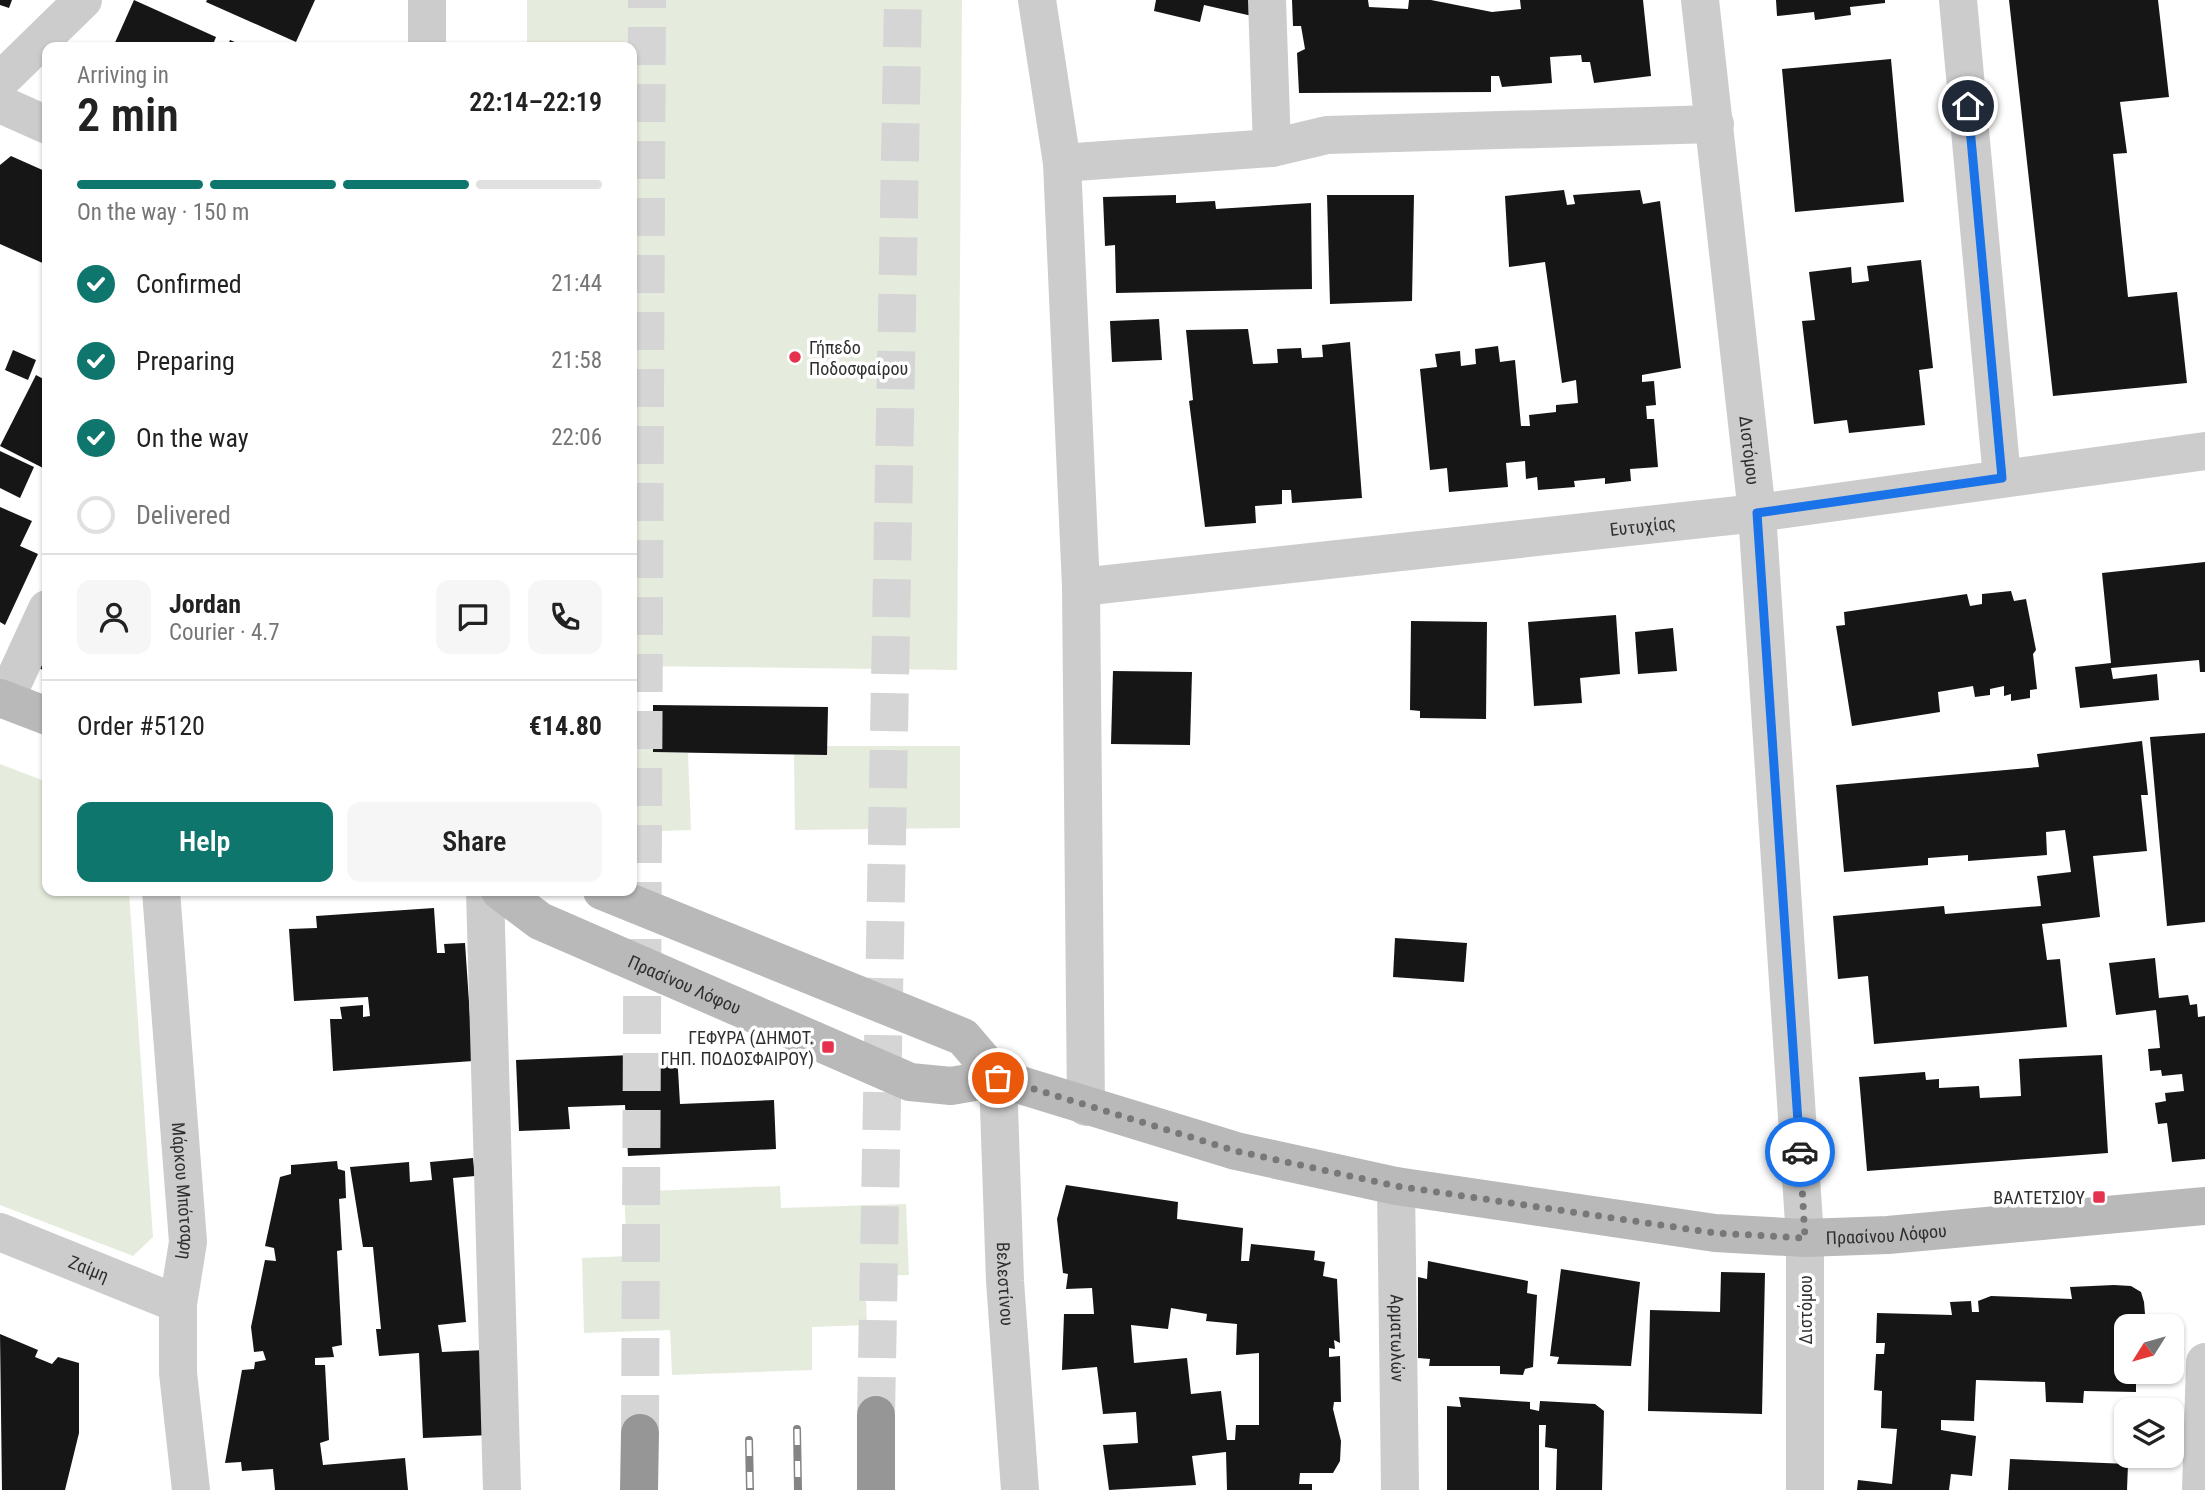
<!DOCTYPE html>
<meta charset="utf-8">
<style>
:root{--surface:#fff;--page:#f6f6f6;--text:#222;--muted:#767676;--line:#e0e0e0;--accent:#0f766e}
body{margin:0;font-family:"Roboto Condensed",sans-serif;background:var(--page);color:var(--text);height:100vh;display:flex;flex-direction:column;font-size:26px;white-space:nowrap}
*{box-sizing:border-box;margin:0}
p{font-size:23px;color:var(--muted)}
.icon{flex:none;width:38px;height:38px;fill:none;stroke:currentColor;stroke-width:2;stroke-linecap:round;stroke-linejoin:round}
.map{position:relative;flex:1;overflow:hidden}
.sheet{position:absolute;left:42px;top:42px;width:595px;height:854px;display:flex;flex-direction:column;background:var(--surface);border-radius:14px;box-shadow:0 2px 5px #0004}
.sheet>*{flex:none}
.needle{width:46px;rotate:233deg}
.controls{position:absolute;left:2114px;top:1314px;display:grid;gap:14px}
.controls a{display:grid;place-items:center;width:70px;height:70px;border-radius:14px;background:var(--surface);box-shadow:0 2px 5px #0004;font-size:35px}
.pin{position:absolute;display:grid;place-items:center;width:60px;height:60px;color:#fff;margin:-30px;border:4px solid #fff;border-radius:50%;box-shadow:0 2px 7px #0007}
.courier{position:absolute;display:grid;place-items:center;width:70px;height:70px;margin:-35px;border:5px solid #1a73e8;border-radius:50%;background:#fff;color:#222;box-shadow:0 2px 9px #0007}
.headline em{font-style:normal;font-weight:600}
.headline div{display:flex;flex-direction:column-reverse}
.headline{display:flex;align-items:center;justify-content:space-between;height:119px;padding:0 35px}
h1{font-size:46px;font-weight:600;line-height:52px}
.bar{display:grid;grid-template-columns:repeat(4,1fr);gap:10px 7px;align-content:center;height:84px;padding:0 35px}
.bar i{height:9px;border-radius:5px;background:var(--line)}
.bar .on{background:var(--accent)}
.bar p{grid-column:span 4}
.line{display:flex;align-items:center;gap:18px;padding:0 35px;border-top:2px solid var(--line)}
.line div{flex:1}
.round{display:grid;place-items:center;flex:none;width:74px;height:74px;border-radius:14px;background:var(--page)}
ol{padding:0 35px;list-style:none}
li{display:flex;align-items:center;gap:21px;height:77px}
li p{margin-inline-start:auto}
li .icon{padding:7px;border-radius:50%;background:var(--accent);color:#fff;stroke-width:4}
li:last-child{color:var(--muted)}
li i{width:38px;height:38px;border:4px solid var(--line);border-radius:50%}
.primary-button{display:flex;gap:14px;margin-top:auto;padding:14px 35px}
.primary-button a{flex:1;height:80px;border-radius:14px;background:var(--accent);color:#fff;font-size:28px;font-weight:600;line-height:80px;text-align:center}
.primary-button a+a{background:var(--page);color:var(--text)}
.map>svg:first-child{display:block}
</style>
<div class="map">
<svg width="2205" height="1490" viewBox="0 0 2205 1490">
<rect width="100%" height="100%" fill="#fff"/>
<g fill="#e6ecdd">
<path d="M527,0H962L957,670L632,666V47H527Z"/>
<path d="M632,746H652L654,752L688,753L691,830L632,832Z"/>
<path d="M827,746H960V828L795,830L794,754L827,755Z"/>
<path d="M0,764L47,782V891H129L153,1237L133,1256L0,1205Z"/>
<path d="M780,1186L781,1208L906,1204L909,1275L865,1276L867,1325L812,1327V1370L672,1375L670,1330L584,1333L582,1258L627,1256L624,1192Z"/>
</g>
<g fill="#161616" fill-rule="evenodd">
<path d="M0,0H12L9,8L0,5Z"/>
<path d="M134,0L216,37L212,47H113Z"/>
<path d="M207,0H315L296,42L206,2Z"/>
<path d="M1156,0H1253L1252,16L1204,5L1200,22L1154,11Z"/>
<path d="M1292,0H1368L1369,7L1408,9L1409,0H1431L1492,12L1521,9L1520,0H1643L1651,76L1594,83L1590,62H1582L1581,55L1550,57L1552,83L1502,87L1499,76H1491V92L1299,93L1297,53L1305,49L1301,26H1293Z"/>
<path d="M1776,0H1885V3L1850,7L1851,15L1815,20L1814,12L1777,16Z"/>
<path d="M2009,0H2158L2169,97L2120,102L2127,153L2113,154L2128,297L2177,292L2187,383L2053,396Z"/>
<path d="M230,40L247,47H227Z"/>
<path d="M1891,59L1904,202L1795,212L1782,69Z"/>
<path d="M11,156L47,172V265L0,244V165Z"/>
<path d="M1564,190L1567,205L1575,204L1573,195L1640,190L1643,204L1660,201L1681,368L1642,375V382L1654,381L1656,405L1646,406L1647,419H1654L1658,467L1630,469L1631,481L1605,484V478L1574,481L1575,487L1538,490L1537,477L1526,479L1525,461L1506,463L1508,487L1449,492L1447,468L1430,470L1420,369L1437,367L1435,354L1460,351L1461,366L1476,364L1475,349L1498,346L1500,362L1515,360L1521,426H1530L1529,415L1556,412V405L1578,403L1576,380L1562,383L1545,262L1509,267L1505,196Z"/>
<path d="M1176,195V203L1215,201L1216,209L1311,203L1312,289L1116,293L1115,245L1105,246L1103,197Z"/>
<path d="M1327,195H1414L1412,301L1330,304Z"/>
<path d="M1921,260L1933,368L1919,370L1925,425L1849,433L1847,420L1814,424L1802,321L1815,320L1809,272L1851,267L1852,283L1869,281L1867,266Z"/>
<path d="M1159,319L1162,360L1112,362L1110,321Z"/>
<path d="M1248,329L1253,364L1278,363L1277,349L1301,348L1302,358L1323,357L1322,345L1350,342L1362,498L1292,503L1291,490H1282V504L1255,506L1256,523L1205,527L1189,401L1193,400L1186,330Z"/>
<path d="M13,350L36,360L28,380L5,370Z"/>
<path d="M36,375L47,381V470L0,446Z"/>
<path d="M0,451L34,467L20,498L0,488Z"/>
<path d="M0,507L32,521L20,546L38,554L5,625L0,622Z"/>
<path d="M2205,562V672H2200L2199,660L2111,668L2113,679L2157,674L2159,700L2080,708L2075,667L2111,663L2102,573Z"/>
<path d="M2011,591L2014,601L2026,599L2036,650L2033,654L2037,689L2030,690V698L2011,701V694L2004,696V686L1990,689V695L1975,697L1973,686L1938,692L1940,712L1852,726L1836,626L1845,625L1844,612L1967,594L1970,606L1982,604V594Z"/>
<path d="M1616,615L1620,674L1580,678L1582,703L1534,706L1528,622Z"/>
<path d="M1411,621L1487,622L1486,719L1420,718V711L1410,710Z"/>
<path d="M1673,628L1677,671L1638,674L1635,632Z"/>
<path d="M47,649V672L39,668Z"/>
<path d="M1113,671L1192,672L1190,745L1111,744Z"/>
<path d="M653,705L828,707L827,755L653,752Z"/>
<path d="M2205,733V922L2167,926L2150,737Z"/>
<path d="M2142,741L2148,795H2141L2147,851L2093,856L2100,917L2042,924L2047,960L2060,959L2067,1027L1874,1044L1868,976L1838,979L1833,916L1944,906L1945,914L2041,906L2037,876L2071,872L2065,830L2046,832L2047,855L1968,861V855L1928,858V865L1844,872L1836,785L2039,767L2037,754Z"/>
<path d="M434,908L437,953H445L444,944L465,943L473,1061L333,1071L330,1019H342L340,1007L363,1005V1017L370,1016L368,997L294,1001L289,929L317,928L316,916Z"/>
<path d="M1395,938L1467,943L1464,982L1393,977Z"/>
<path d="M2155,958L2159,998L2188,995L2190,1005L2197,1004L2198,1017L2205,1016V1159L2172,1162L2167,1123L2158,1124L2155,1103L2166,1101L2165,1093L2184,1091L2182,1074L2162,1076L2161,1070L2150,1071L2148,1049L2160,1048L2156,1010L2116,1015L2109,963Z"/>
<path d="M677,1053L680,1104L774,1100L776,1149L628,1156L625,1105L568,1107L570,1129L519,1131L516,1060Z"/>
<path d="M2102,1055L2108,1153L1867,1171L1859,1077L1925,1072L1926,1080L1939,1079V1088L1979,1086L1980,1098L2021,1096L2019,1059Z"/>
<path d="M473,1158L475,1176L453,1178L466,1322L438,1325L442,1352L486,1350L490,1435L423,1438L419,1353L379,1356L376,1329H381L373,1247H363L350,1167L409,1162L410,1182L432,1180L430,1162Z"/>
<path d="M337,1161L338,1169L345,1171L346,1198L339,1199L342,1250L337,1251L342,1345L332,1347L334,1357L315,1358V1365H325L329,1440L320,1443L323,1465L405,1458L408,1490H275L273,1469L242,1471L241,1462L225,1463L242,1370L254,1369L255,1362L266,1360L263,1351L254,1352L251,1327L265,1260L276,1261L274,1248L265,1246L280,1177L291,1174V1165Z"/>
<path d="M1066,1185L1178,1202L1177,1219L1243,1228L1241,1261H1249L1251,1244L1315,1251L1314,1260L1325,1262L1323,1276L1337,1279L1340,1343L1334,1340L1335,1349L1329,1348V1357L1340,1356L1341,1402H1334L1333,1409L1341,1441L1340,1461L1333,1473H1300L1299,1484H1312V1490H1227L1226,1452L1192,1456L1196,1485L1109,1490L1103,1445L1138,1443L1136,1412L1103,1414L1097,1367L1062,1370L1064,1314H1094L1092,1288L1066,1289L1068,1274L1063,1273L1057,1219ZM1171,1308L1207,1314L1206,1321L1237,1324L1236,1355L1259,1353V1425H1236L1235,1440H1227L1221,1391L1191,1394L1187,1358L1134,1363L1131,1325L1168,1329Z"/>
<path d="M1428,1261L1528,1281L1527,1293L1537,1295L1533,1367L1525,1369L1523,1375L1500,1374V1366H1429L1430,1359L1418,1358V1277L1427,1279Z"/>
<path d="M1561,1269L1640,1282L1631,1366L1557,1364L1559,1357L1550,1356Z"/>
<path d="M1721,1272L1765,1273L1762,1414L1648,1411L1650,1310L1720,1312Z"/>
<path d="M2114,1285L2131,1286L2141,1292L2144,1302L2146,1326H2126V1372H2136V1392L2084,1391L2083,1403L2046,1402L2045,1382L1976,1380L1974,1421L1941,1420V1430L1976,1436L1972,1476L1951,1474L1949,1490H1857L1858,1480L1892,1484L1897,1429L1881,1428L1882,1391L1874,1390L1876,1354H1884L1885,1343H1876L1877,1313L1952,1315L1950,1302L1971,1301L1972,1312H1979L1978,1301L1991,1296L2072,1299L2070,1287Z"/>
<path d="M0,1334L38,1350L35,1357L52,1364L58,1357L79,1363V1433L65,1490H2Z"/>
<path d="M1459,1397L1530,1402V1409L1539,1411L1540,1401L1595,1404L1604,1411L1602,1490H1556L1557,1449L1545,1447L1546,1425H1539V1490H1447V1406L1461,1407Z"/>
<path d="M2010,1459L2128,1464L2127,1490H2008Z"/>
</g>
<g fill="none" stroke-linecap="round" stroke-linejoin="round">
<g stroke="#d5d5d5" stroke-width="38" stroke-dasharray="38 19" stroke-linecap="butt">
<path d="M876,1415L903,0"/>
<path d="M640,1433L647,0"/>
</g>
<g stroke="#ccc" stroke-width="38">
<path d="M1037,0L1062,163L1081,587L1086,1107"/>
<path d="M1267,0L1272,148"/>
<path id="s1" d="M1700,0L1757,513L1805,1238V1490"/>
<path d="M1958,0L2002,478"/>
<path d="M427,47V0"/>
<path d="M0,81L83,0"/>
<path d="M0,104L47,125"/>
<path d="M1062,163L1272,148L1327,135L1715,124"/>
<path id="s2" d="M1081,587L1757,513L2205,451"/>
<path d="M5,700L47,609"/>
<path id="s3" d="M161,891L188,1242L178,1304V1373L191,1490"/>
<path d="M485,891L502,1490"/>
<path id="s4" d="M998,1078L1005,1281L1020,1490"/>
<path id="s5" d="M1396,1186L1400,1490"/>
<path id="s6" d="M0,1232L178,1304"/>
<path d="M2201,1490L2205,1362"/>
</g>
<g stroke="#b9b9b9" stroke-width="38">
<path d="M0,698L47,716"/>
<path id="s7" d="M500,891L540,921L910,1082L951,1086L998,1078L1236,1151L1396,1186L1715,1233L1805,1238L1888,1235L2205,1206"/>
<path d="M602,891L963,1037L998,1078"/>
</g>
<g stroke="#969696" stroke-width="38">
<path d="M876,1415V1490"/>
<path d="M639,1490L640,1433"/>
</g>
<defs>
<g id="rail">
<path d="M797,1429L798,1490"/>
<path d="M749,1440L750,1490"/>
</g>
</defs>
<use href="#rail" stroke="#848484" stroke-width="8"/>
<use href="#rail" stroke="#fff" stroke-width="5" stroke-dasharray="16" stroke-linecap="butt"/>
</g>
<g fill="none" stroke-linecap="round" stroke-linejoin="round">
<path stroke="#787878" stroke-width="7" stroke-dasharray="0 12.6" d="M998,1078L1236,1151L1396,1186L1715,1233L1805,1238L1800,1152"/>
<path stroke="#1a73e8" stroke-width="9" d="M1800,1152L1757,513L2002,478L1968,106"/>
</g>
<g fill="#e5324f" stroke="#fff" stroke-width="2.5">
<circle cx="795" cy="357" r="7"/>
<rect x="821" y="1040" width="14" height="14" rx="3.5"/>
<rect x="2092" y="1190" width="14" height="14" rx="3.5"/>
</g>
<g text-anchor="middle" dominant-baseline="central" stroke-width="7" stroke-linejoin="round" paint-order="stroke">
<g font-size="18" fill="#2f2f2f" stroke="#fff" text-anchor="end">
<text x="809" y="347" text-anchor="start">Γήπεδο<tspan x="809" dy="21">Ποδοσφαίρου</tspan></text>
<text x="814" y="1037">ΓΕΦΥΡΑ (ΔΗΜΟΤ.<tspan x="814" dy="21">ΓΗΠ. ΠΟΔΟΣΦΑΙΡΟΥ)</tspan></text>
<text x="2085" y="1197">ΒΑΛΤΕΤΣΙΟΥ</text>
</g>
<g font-size="18" fill="#2f2f2f" stroke="#fff">
<text stroke="none"><textPath href="#s1" startOffset="453">Διστόμου</textPath></text>
<text stroke="none"><textPath href="#s2" startOffset="565">Ευτυχίας</textPath></text>
<text stroke="none"><textPath href="#s7" startOffset="208">Πρασίνου Λόφου</textPath></text>
<text stroke="none"><textPath href="#s3" startOffset="301">Μάρκου Μπότσαρη</textPath></text>
<text stroke="none"><textPath href="#s7" startOffset="1449">Πρασίνου Λόφου</textPath></text>
<text stroke="none"><textPath href="#s6" startOffset="96">Ζαίμη</textPath></text>
<text stroke="none"><textPath href="#s4" startOffset="206">Βελεστίνου</textPath></text>
<text transform="translate(1805 1310) rotate(-90)">Διστόμου</text>
<text stroke="none"><textPath href="#s5" startOffset="152">Αρματωλών</textPath></text>
</g>
</g>
</svg>
<div class="controls">
<a><svg class="needle" viewBox="-14 -14 28 28"><path d="M0-13l5 13h-10z" fill="#e53935"/><path d="M0 13l5-13h-10z" fill="#767676"/></svg></a>
<a><svg class="icon" aria-label="layers" viewBox="0 0 24 24"><path d="M12 4l9 5-9 5-9-5zM3 14l9 5 9-5"/></svg></a>
</div>
<div class="pin" style="left:998px;top:1078px;background:#ea580c"><svg class="icon" aria-label="bag" viewBox="0 0 24 24"><path d="M5 8h14l-1 12H6zM9 8a3 3 0 0 1 6 0"/></svg></div>
<div class="pin" style="left:1968px;top:106px;background:#1f2937"><svg class="icon" aria-label="home" viewBox="0 0 24 24"><path d="M3 11l9-7 9 7M6 9v11h12V9"/></svg></div>
<div class="courier" style="left:1800px;top:1152px"><svg class="icon" aria-label="car" viewBox="0 0 24 24"><path d="M5 17H2v-5l4-1 3-4h7l3 4 3 1v5h-3M9 17h6M6 11h13"/><circle cx="7" cy="17" r="2"/><circle cx="17" cy="17" r="2"/></svg></div>
<section class="sheet">
<div class="headline"><div><h1>2 min</h1><p>Arriving in</p></div><em>22:14–22:19</em></div>
<div class="bar"><i class="on"></i><i class="on"></i><i class="on"></i><i></i><p>On the way · 150 m</p></div>
<ol>
<li><svg class="icon" aria-label="check" viewBox="0 0 24 24"><path d="M5 12l5 5 9-10"/></svg>Confirmed<p>21:44</p></li>
<li><svg class="icon" aria-label="check" viewBox="0 0 24 24"><path d="M5 12l5 5 9-10"/></svg>Preparing<p>21:58</p></li>
<li><svg class="icon" aria-label="check" viewBox="0 0 24 24"><path d="M5 12l5 5 9-10"/></svg>On the way<p>22:06</p></li>
<li><i></i>Delivered</li>
</ol>
<div class="line" style="height:126px"><a class="round"><svg class="icon" aria-label="person" viewBox="0 0 24 24"><circle cx="12" cy="8" r="4"/><path d="M4 21q1-7 8-7t8 7"/></svg></a><div><b>Jordan</b><p>Courier · 4.7</p></div><a class="round"><svg class="icon" aria-label="chat" viewBox="0 0 24 24"><path d="M4 5h16v11H9l-5 4z"/></svg></a><a class="round"><svg class="icon" aria-label="phone" viewBox="0 0 24 24"><path d="M5 4h4l2 5-3 2q2 4 5 5l2-3 5 2v4C11 20 4 13 5 4z"/></svg></a></div>
<div class="line" style="height:91px"><div>Order #5120</div><b>€14.80</b></div>
<div class="primary-button"><a>Help</a><a>Share</a></div>
</section>
</div>
